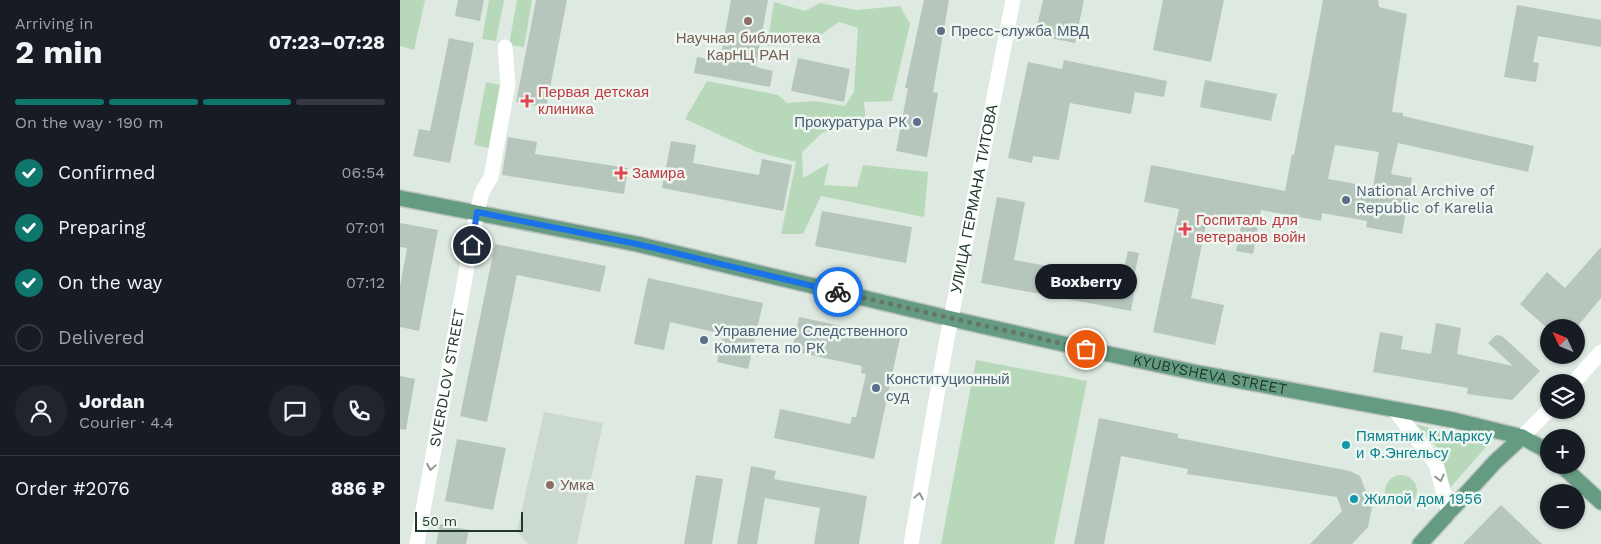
<!DOCTYPE html>
<meta charset="utf-8">
<style>
:root{--surface:#171b24;--page:#20242c;--text:#f1f3f6;--muted:#9ea1a6;--line:#363941;--accent:#0f766e}
body{margin:0;font-family:"Work Sans",sans-serif;background:var(--page);color:var(--text);height:100vh;display:flex;flex-direction:column;font-size:19px;white-space:nowrap}
*{box-sizing:border-box;margin:0}
p{font-size:16px;color:var(--muted)}
.icon{flex:none;width:28px;height:28px;fill:none;stroke:currentColor;stroke-width:2;stroke-linecap:round;stroke-linejoin:round}
.map{position:relative;flex:1;overflow:hidden}
.panel{display:flex;flex-direction:column;background:var(--surface);width:400px}
.panel>*{flex:none}
.needle{width:32px;rotate:314deg}
.fabs{position:absolute;left:1140px;top:319px;display:grid;gap:10px}
.fabs a{display:grid;place-items:center;width:45px;height:45px;border-radius:50%;background:var(--surface);box-shadow:0 1px 4px #0004;font-size:25px}
.scale{position:absolute;left:15px;bottom:12px;width:108px;box-sizing:border-box;padding-left:5px;border:2px solid #20382c;border-top:0;font-size:14px;line-height:18px;white-space:nowrap;color:#20382c;-webkit-text-stroke:4px #eef6f0;paint-order:stroke}
.pin{position:absolute;display:grid;place-items:center;width:42px;height:42px;color:#fff;margin:-21px;border:2px solid #fff;border-radius:50%;box-shadow:0 1px 5px #0007}
.courier{position:absolute;display:grid;place-items:center;width:50px;height:50px;margin:-25px;border:4px solid #1a73e8;border-radius:50%;background:#fff;color:#222;box-shadow:0 1px 6px #0007}
.bubble{position:absolute;height:35px;border-radius:18px;background:var(--surface);box-shadow:0 1px 4px #0004;font-size:16px;font-weight:700;line-height:35px;text-align:center}
.head em{font-style:normal;font-weight:700}
.head div{display:flex;flex-direction:column-reverse}
.head{display:flex;align-items:center;justify-content:space-between;height:85px;padding:0 15px}
h1{font-size:32px;font-weight:700;line-height:38px}
.bar{display:grid;grid-template-columns:repeat(4,1fr);gap:8px 5px;align-content:center;height:60px;padding:0 15px}
.bar i{height:6px;border-radius:4px;background:var(--line)}
.bar .active{background:var(--accent)}
.bar p{grid-column:span 4}
.line{display:flex;align-items:center;gap:12px;padding:0 15px;border-top:1px solid var(--line)}
.line div{flex:1}
.round{display:grid;place-items:center;flex:none;width:52px;height:52px;border-radius:26px;background:var(--page)}
ol{padding:0 15px;list-style:none}
li{display:flex;align-items:center;gap:15px;height:55px}
li p{margin-inline-start:auto}
li .icon{padding:5px;border-radius:50%;background:var(--accent);color:#fff;stroke-width:4}
li:last-child{color:var(--muted)}
li i{width:28px;height:28px;border:2px solid var(--line);border-radius:50%}
main{display:flex;flex:1;min-height:0}
.map>svg:first-child{display:block}
</style>
<main>
<section class="panel">
<div class="head"><div><h1>2 min</h1><p>Arriving in</p></div><em>07:23–07:28</em></div>
<div class="bar"><i class="active"></i><i class="active"></i><i class="active"></i><i></i><p>On the way · 190 m</p></div>
<ol>
<li><svg class="icon" aria-label="check" viewBox="0 0 24 24"><path d="M5 12l5 5 9-10"/></svg>Confirmed<p>06:54</p></li>
<li><svg class="icon" aria-label="check" viewBox="0 0 24 24"><path d="M5 12l5 5 9-10"/></svg>Preparing<p>07:01</p></li>
<li><svg class="icon" aria-label="check" viewBox="0 0 24 24"><path d="M5 12l5 5 9-10"/></svg>On the way<p>07:12</p></li>
<li><i></i>Delivered</li>
</ol>
<div class="line" style="height:90px"><a class="round"><svg class="icon" aria-label="person" viewBox="0 0 24 24"><circle cx="12" cy="8" r="4"/><path d="M4 21q1-7 8-7t8 7"/></svg></a><div><b>Jordan</b><p>Courier · 4.4</p></div><a class="round"><svg class="icon" aria-label="chat" viewBox="0 0 24 24"><path d="M4 5h16v11H9l-5 4z"/></svg></a><a class="round"><svg class="icon" aria-label="phone" viewBox="0 0 24 24"><path d="M5 4h4l2 5-3 2q2 4 5 5l2-3 5 2v4C11 20 4 13 5 4z"/></svg></a></div>
<div class="line" style="height:65px"><div>Order #2076</div><b>886 ₽</b></div>
</section>
<div class="map">
<svg width="1201" height="544" viewBox="0 0 1201 544">
<rect width="100%" height="100%" fill="#dee9e2"/>
<path fill="#ccd9d0" d="M144,412L203,423L177,544H128L117,531Z"/>
<g fill="#b8d9b9">
<path d="M0,0H25L14,50L0,46Z"/>
<path d="M89,0H104L96,41L82,39Z"/>
<path d="M117,0H132L124,47L109,45Z"/>
<path d="M374,2L405,11L420,3L456,10L500,6L510,24L492,101L464,102L466,122L422,133L402,152L403,178L429,163L424,185L457,187L463,165L528,172L524,217L421,196L403,234H381L396,162L357,152L285,119L307,81L378,95L387,103L415,101L445,106L454,92L458,28L439,22L408,44L367,46Z"/>
<path d="M86,82L100,85L89,148L74,145Z"/>
<path d="M576,360L687,381L654,544H541Z"/>
<path d="M1016,424L1084,444L1086,447L1049,489L1045,470L1036,446Z"/>
<circle cx="1001" cy="491" r="16"/>
</g>
<g fill="#b7c6bd" fill-rule="evenodd">
<path d="M58,0H84L80,21L55,16Z"/>
<path d="M136,0H167L146,108L116,102Z"/>
<path d="M331,0H368L356,67L373,71L370,87L294,73L297,57L320,61Z"/>
<path d="M524,0H549L533,92L538,93L527,157L496,151L508,88H505Z"/>
<path d="M643,0H684L675,43L635,35Z"/>
<path d="M763,0H824L811,62L753,50Z"/>
<path d="M923,0H978L979,7L1007,14L992,112L1003,113V116L1134,146L1128,172L998,143L991,174L1012,178L1002,234L966,227L967,221L922,213L921,221L861,210L853,254L836,251L842,221L808,215L791,298L824,305L815,345L753,332L779,209L744,202L751,165L885,191L892,154L894,155ZM935,145L979,152L973,187L928,179Z"/>
<path d="M1117,5L1201,20V47L1138,36L1133,62L1139,63L1136,82L1104,77Z"/>
<path d="M49,38L74,43L50,163L13,156L19,129L30,131Z"/>
<path d="M398,58L450,69L444,102L391,91Z"/>
<path d="M664,60L767,81L764,97L735,92L731,114L670,103L659,160L633,156L632,163L608,158L628,62L662,69Z"/>
<path d="M805,80L877,94L871,121L800,107Z"/>
<path d="M108,137L137,142L135,154L228,168L224,194L102,175Z"/>
<path d="M271,141L296,145L293,163L359,175L362,159L392,165L383,211L262,188Z"/>
<path d="M597,197L625,202L614,260L721,280L728,251L739,253L733,282H736L731,311L581,283Z"/>
<path d="M422,211L512,227L506,263L415,246Z"/>
<path d="M0,223L38,230L19,331L0,327V286L7,248L0,247Z"/>
<path d="M95,244L206,266L200,292L117,275L87,422L60,416Z"/>
<path d="M1201,247V298L1176,328H1147L1120,304L1147,272L1165,288Z"/>
<path d="M248,278L363,303L348,369L317,362L323,334L270,322L264,350L234,344Z"/>
<path d="M399,317L500,338L474,459L374,438L380,409L450,424L452,417H456L466,374L461,373L462,366L392,351Z"/>
<path d="M1036,323L1061,328L1057,354L1113,366L1088,343L1096,335L1102,336L1140,371L1112,400L1067,394L1068,388L973,372L980,332L1003,336L1001,349L1031,354Z"/>
<path d="M0,376L15,379L6,430L0,429Z"/>
<path d="M699,418L778,434V438L950,471L960,476L972,508L968,527L952,544H910L942,511L937,497L787,474L788,469L721,456L704,544H674Z"/>
<path d="M57,439L106,448L93,510L45,501Z"/>
<path d="M351,466L376,471L374,479L467,496L459,544H414L420,508L365,498L357,544H337Z"/>
<path d="M296,475L323,479L312,544H284Z"/>
<path d="M1101,505L1142,544H1063Z"/>
<path d="M40,524L69,530L66,544H36Z"/>
</g>
<g fill="none" stroke-linecap="round" stroke-linejoin="round">
<defs>
<g id="major">
<path id="s3" d="M0,198L237,244L552,319L704,353L798,373L1053,420L1122,437L1144,449L1149,454"/>
<path d="M1161,465L1201,502"/>
<path d="M1020,544L1095,462L1122,437"/>
</g>
</defs>
<use href="#major" stroke="#bcc3c0" stroke-width="18"/>
<g stroke="#fff" stroke-width="15">
<path d="M1174,382L1201,352"/>
<path d="M994,409L1036,464L1049,513"/>
<path d="M1122,437L1149,410"/>
<path id="s1" d="M17,544L77,212L82,192L91,177L108,84L105,47"/>
<path id="s2" d="M511,544L545,349L613,0"/>
</g>
<use href="#major" stroke="#659c81" stroke-width="15"/>
</g>
<defs><path id="oneway-chevron" d="M-2-3.5L2.5 0L-2 3.5" fill="none" stroke-width="1.6" stroke-linecap="round" stroke-linejoin="round" transform="scale(1.25)"/></defs>
<g stroke="#909c96">
<use href="#oneway-chevron" transform="translate(31 467) rotate(100)"/>
<use href="#oneway-chevron" transform="translate(1040 478) rotate(76)"/>
<use href="#oneway-chevron" transform="translate(519 496) rotate(-80)"/>
</g>
<g fill="none" stroke-linecap="round" stroke-linejoin="round">
<path stroke="#62766c" stroke-width="5" stroke-dasharray="0 9" d="M438,292L686,349"/>
<path stroke="#1a73e8" stroke-width="6" d="M72,245L77,212L237,244L438,292"/>
</g>
<g fill="#8d6e63" stroke="#eef6f0" stroke-width="2">
<circle cx="348" cy="21" r="5"/>
<circle cx="150" cy="485" r="5"/>
</g>
<g fill="#5c6f8a" stroke="#eef6f0" stroke-width="2">
<circle cx="541" cy="31" r="5"/>
<circle cx="517" cy="122" r="5"/>
<circle cx="946" cy="200" r="5"/>
<circle cx="304" cy="340" r="5"/>
<circle cx="476" cy="388" r="5"/>
</g>
<g fill="#e0444e" stroke="#eef6f0" stroke-width="2">
<path d="M124.5 93.5h5v5h5v5h-5v5h-5v-5h-5v-5h5z"/>
<path d="M218.5 165.5h5v5h5v5h-5v5h-5v-5h-5v-5h5z"/>
<path d="M782.5 221.5h5v5h5v5h-5v5h-5v-5h-5v-5h5z"/>
</g>
<g fill="#0f9aa8" stroke="#eef6f0" stroke-width="2">
<circle cx="946" cy="445" r="5"/>
<circle cx="954" cy="499" r="5"/>
</g>
<g text-anchor="middle" dominant-baseline="central" stroke-width="5" stroke-linejoin="round" paint-order="stroke">
<g font-size="15" fill="#4e5e75" stroke="#eef6f0" text-anchor="start">
<text x="551" y="31">Пресс-служба МВД</text>
<text x="507" y="122" text-anchor="end">Прокуратура РК</text>
<text x="956" y="191">National Archive of<tspan x="956" dy="17">Republic of Karelia</tspan></text>
<text x="314" y="331">Управление Следственного<tspan x="314" dy="17">Комитета по РК</tspan></text>
<text x="486" y="379">Конституционный<tspan x="486" dy="17">суд</tspan></text>
</g>
<g font-size="15" fill="#785e54" stroke="#eef6f0">
<text x="348" y="38">Научная библиотека<tspan x="348" dy="17">КарНЦ РАН</tspan></text>
<text x="160" y="485" text-anchor="start">Умка</text>
</g>
<g font-size="15" fill="#be3a42" stroke="#eef6f0" text-anchor="start">
<text x="138" y="92">Первая детская<tspan x="138" dy="17">клиника</tspan></text>
<text x="232" y="173">Замира</text>
<text x="796" y="220">Госпиталь для<tspan x="796" dy="17">ветеранов войн</tspan></text>
</g>
<g font-size="15" fill="#20382c" stroke="#eef6f0">
<text stroke="none"><textPath href="#s2" startOffset="351">УЛИЦА ГЕРМАНА ТИТОВА</textPath></text>
<text stroke="none"><textPath href="#s3" startOffset="829">KYUBYSHEVA STREET</textPath></text>
<text stroke="none"><textPath href="#s1" startOffset="169">SVERDLOV STREET</textPath></text>
</g>
<g font-size="15" fill="#0d838f" stroke="#eef6f0" text-anchor="start">
<text x="956" y="436">Пямятник К.Марксу<tspan x="956" dy="17">и Ф.Энгельсу</tspan></text>
<text x="964" y="499">Жилой дом 1956</text>
</g>
</g>
</svg>
<div class="fabs">
<a><svg class="needle" viewBox="-14 -14 28 28"><path d="M0-13l5 13h-10z" fill="#e53935"/><path d="M0 13l5-13h-10z" fill="#9ea1a6"/></svg></a>
<a><svg class="icon" aria-label="layers" viewBox="0 0 24 24"><path d="M12 4l9 5-9 5-9-5zM3 14l9 5 9-5"/></svg></a>
<a>+</a>
<a>−</a>
</div>
<div class="scale">50 m</div>
<div class="pin" style="left:686px;top:349px;background:#ea580c"><svg class="icon" aria-label="bag" viewBox="0 0 24 24"><path d="M5 8h14l-1 12H6zM9 8a3 3 0 0 1 6 0"/></svg></div>
<div class="pin" style="left:72px;top:245px;background:#1f2937"><svg class="icon" aria-label="home" viewBox="0 0 24 24"><path d="M3 11l9-7 9 7M6 9v11h12V9"/></svg></div>
<div class="courier" style="left:438px;top:292px"><svg class="icon" aria-label="bike" viewBox="0 0 24 24"><circle cx="6" cy="16" r="4"/><circle cx="18" cy="16" r="4"/><path d="M6 16l4-8h5l3 8M10 8l3 8H6M13 5h3"/></svg></div>
<div class="bubble" style="left:635px;top:264px;width:102px">Boxberry</div>
</div>
</main>
